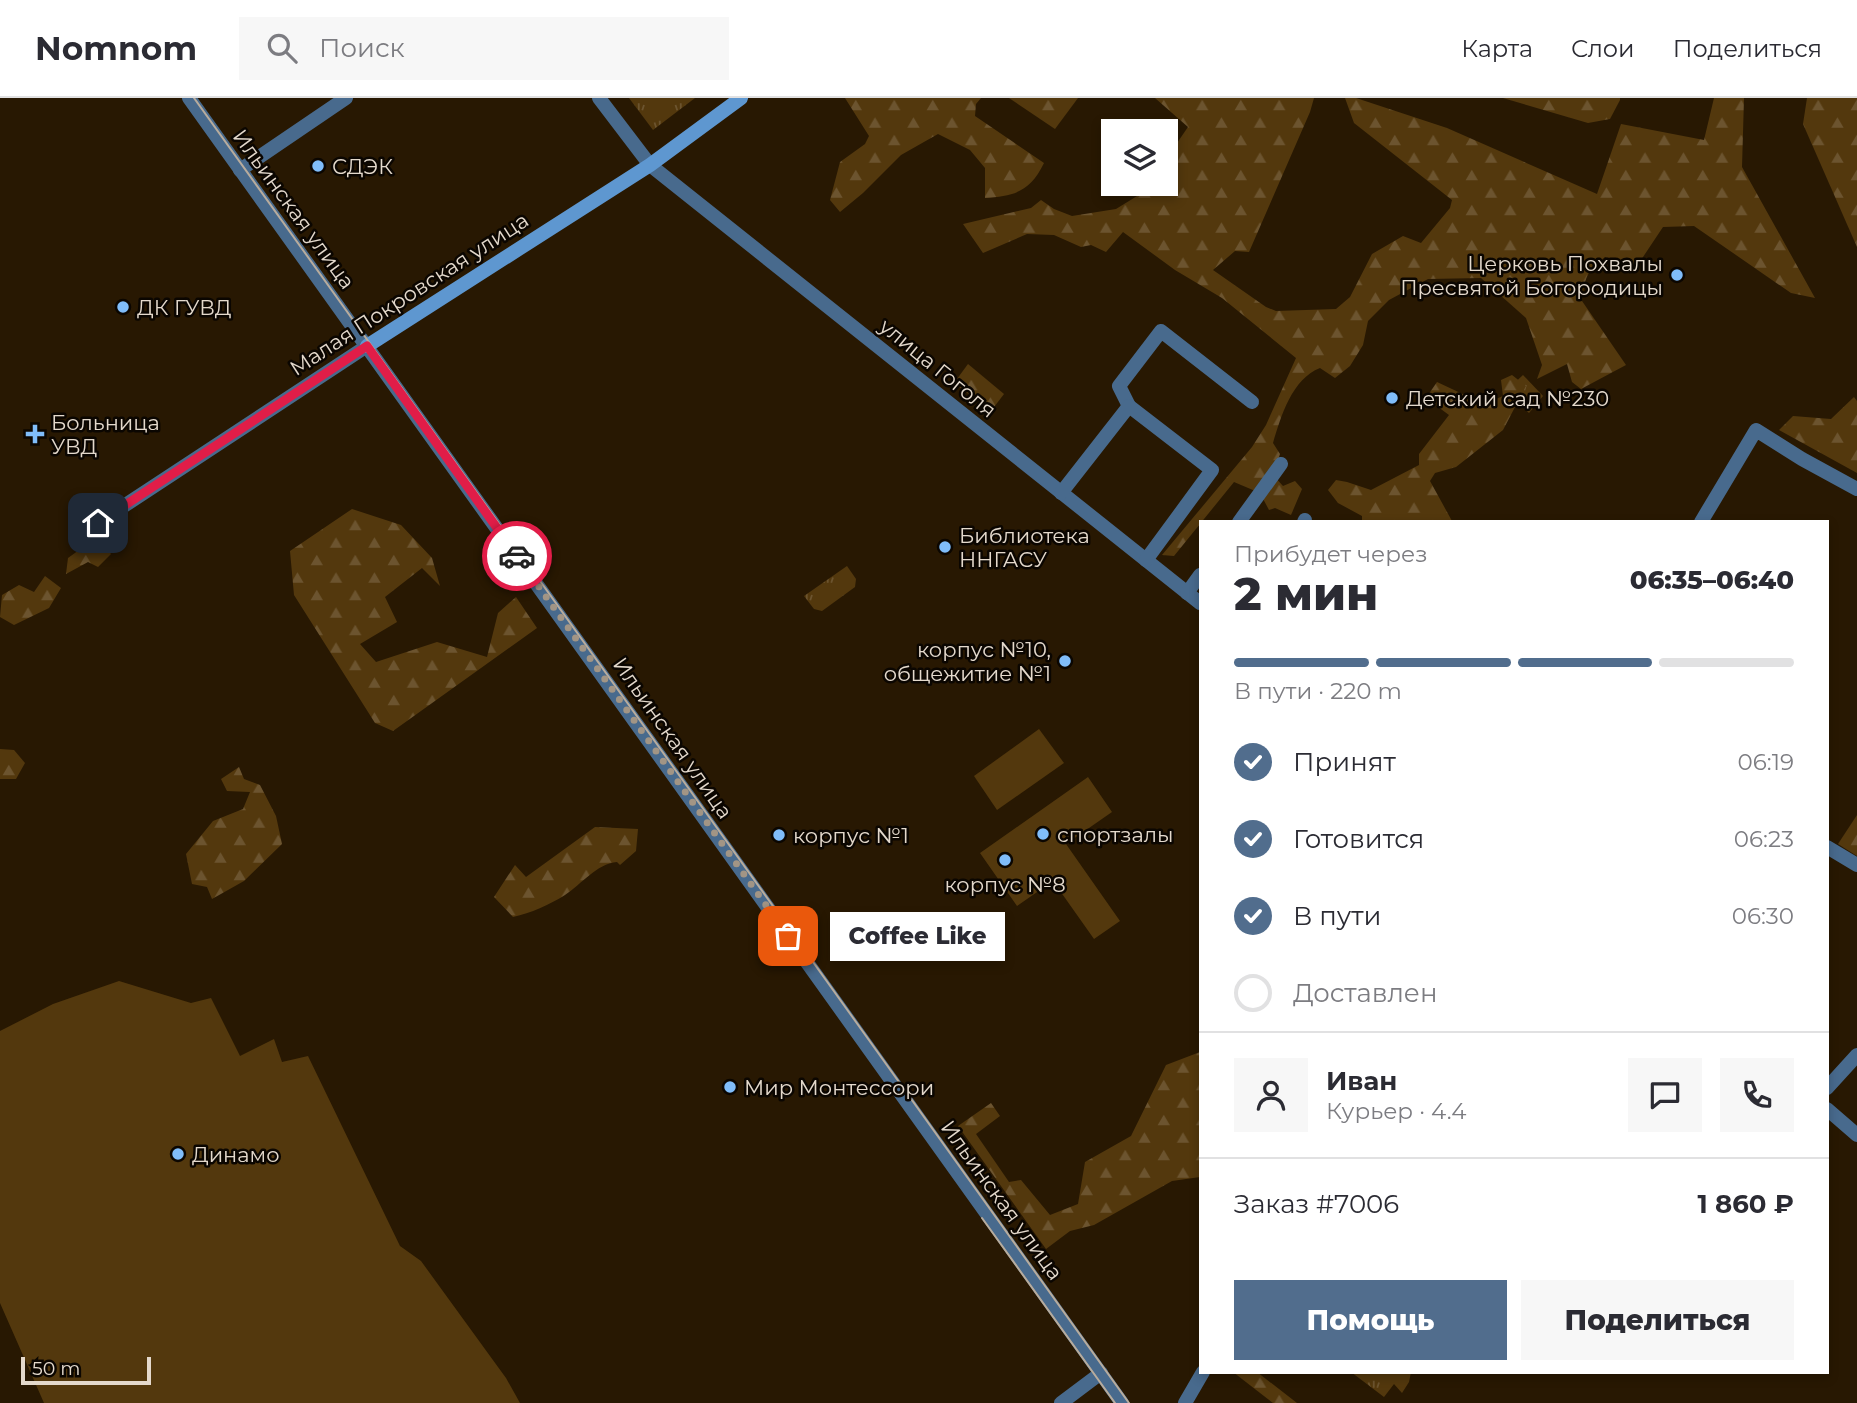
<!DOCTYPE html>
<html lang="ru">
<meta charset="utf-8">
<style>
:root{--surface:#fff;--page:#f7f7f7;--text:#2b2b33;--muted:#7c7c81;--line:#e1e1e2;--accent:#516d8d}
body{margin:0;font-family:Montserrat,sans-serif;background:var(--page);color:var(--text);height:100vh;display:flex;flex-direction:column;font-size:26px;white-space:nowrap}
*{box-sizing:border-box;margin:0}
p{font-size:23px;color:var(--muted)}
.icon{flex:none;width:38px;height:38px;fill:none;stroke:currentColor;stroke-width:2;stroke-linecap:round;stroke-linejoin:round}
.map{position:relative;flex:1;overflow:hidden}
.details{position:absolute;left:1199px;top:422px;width:630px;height:854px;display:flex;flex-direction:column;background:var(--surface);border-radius:0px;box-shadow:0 4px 10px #0003}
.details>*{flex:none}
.tools{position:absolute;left:1101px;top:21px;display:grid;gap:14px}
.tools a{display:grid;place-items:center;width:77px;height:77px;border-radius:0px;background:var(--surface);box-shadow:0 4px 10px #0003;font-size:35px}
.scale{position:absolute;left:21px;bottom:18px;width:130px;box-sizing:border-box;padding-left:7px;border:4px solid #e4d9cc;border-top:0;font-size:19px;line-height:24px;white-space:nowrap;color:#e4d9cc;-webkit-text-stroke:5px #0b0601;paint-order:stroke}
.pin{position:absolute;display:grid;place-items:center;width:60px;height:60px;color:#fff;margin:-30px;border-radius:14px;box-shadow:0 4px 10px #0006}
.courier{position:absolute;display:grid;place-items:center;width:70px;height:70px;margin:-35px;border:5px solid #e11d48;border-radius:50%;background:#fff;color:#222;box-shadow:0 2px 9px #0007}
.bubble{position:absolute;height:49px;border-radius:0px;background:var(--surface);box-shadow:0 4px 10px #0003;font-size:23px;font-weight:800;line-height:49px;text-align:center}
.headline em{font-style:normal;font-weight:800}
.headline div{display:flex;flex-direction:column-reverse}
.headline{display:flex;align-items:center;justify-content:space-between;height:119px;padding:0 35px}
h1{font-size:46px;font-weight:800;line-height:52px}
.bar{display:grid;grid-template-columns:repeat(4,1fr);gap:10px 7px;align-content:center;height:84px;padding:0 35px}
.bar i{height:9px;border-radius:5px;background:var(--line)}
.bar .active{background:var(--accent)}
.bar p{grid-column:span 4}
.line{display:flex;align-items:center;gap:18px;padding:0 35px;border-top:2px solid var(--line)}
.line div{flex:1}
.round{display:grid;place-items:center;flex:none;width:74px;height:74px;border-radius:0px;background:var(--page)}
ol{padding:0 35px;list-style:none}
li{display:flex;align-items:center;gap:21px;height:77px}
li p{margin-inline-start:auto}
li .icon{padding:7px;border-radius:50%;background:var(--accent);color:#fff;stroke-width:4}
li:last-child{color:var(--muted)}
li i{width:38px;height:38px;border:4px solid var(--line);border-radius:50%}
.cta{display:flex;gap:14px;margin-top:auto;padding:14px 35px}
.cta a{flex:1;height:80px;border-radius:0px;background:var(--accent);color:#fff;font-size:28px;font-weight:800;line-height:80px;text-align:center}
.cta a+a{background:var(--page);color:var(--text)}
header{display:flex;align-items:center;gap:42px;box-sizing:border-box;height:98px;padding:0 35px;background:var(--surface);border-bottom:2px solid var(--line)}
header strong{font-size:33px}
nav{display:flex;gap:38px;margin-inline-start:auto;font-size:24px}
.search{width:490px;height:63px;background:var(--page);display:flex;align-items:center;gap:18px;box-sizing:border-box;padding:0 24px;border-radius:0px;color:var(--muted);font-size:26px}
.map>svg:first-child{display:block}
</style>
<header>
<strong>Nomnom</strong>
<div class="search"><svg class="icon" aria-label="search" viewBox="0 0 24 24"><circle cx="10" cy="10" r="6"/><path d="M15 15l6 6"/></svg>Поиск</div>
<nav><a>Карта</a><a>Слои</a><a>Поделиться</a></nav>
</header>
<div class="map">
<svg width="1857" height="1305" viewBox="0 0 1857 1305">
<defs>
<pattern id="grass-tufts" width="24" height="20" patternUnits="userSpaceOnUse" patternTransform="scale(1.75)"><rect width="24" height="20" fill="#53380d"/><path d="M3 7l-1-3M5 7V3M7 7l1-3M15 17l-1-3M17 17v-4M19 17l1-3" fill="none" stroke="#6c542f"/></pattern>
<pattern id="forest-firs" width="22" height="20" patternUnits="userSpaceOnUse" patternTransform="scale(1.75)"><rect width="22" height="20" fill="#53380d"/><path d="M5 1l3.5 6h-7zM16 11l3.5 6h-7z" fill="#6c542f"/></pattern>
</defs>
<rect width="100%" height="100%" fill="#281802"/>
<g fill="url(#grass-tufts)">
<path d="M629,0H695L653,32Z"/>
<path d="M1523,277L1543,298L1529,315L1506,293Z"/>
<path d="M847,468L856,481L855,489L822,513L814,511L804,498Z"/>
<path d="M1351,1274H1411L1409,1284L1402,1295L1394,1286L1384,1299Z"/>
</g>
<g fill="url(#forest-firs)">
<path d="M845,0H981L976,6L975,18L1044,65C1030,94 1014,98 985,100V70L970,52L938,36L901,57L863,95L840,114L830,102L840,64L865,46L869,38Z"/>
<path d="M1009,0H1078L1055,31Z"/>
<path d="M1155,0H1314L1310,14L1249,154L1235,153L1213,172L1266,209L1276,213L1336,211L1350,199L1372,156L1403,138L1421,145L1450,110L1452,102L1354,25L1345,0H1356L1447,30L1597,96L1621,26L1704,42L1714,0H1744L1742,69L1815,200L1791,195L1694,128L1663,129L1639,165L1629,168L1605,159C1586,174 1585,179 1582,203L1626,267L1581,291L1572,284L1567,266L1537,281L1542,267L1526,220L1481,180L1428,181L1389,202L1368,223L1363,247L1350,268L1335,280L1320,270C1292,281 1281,318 1273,345L1280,356L1273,377L1283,388L1295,383L1302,391L1291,417L1275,410L1269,412L1260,395L1234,384L1174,458L1162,457L1252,349L1266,327L1296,260L1222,200L1175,172L1123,134L1106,154L1091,147L1081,149L1054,137L1027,136L983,155L963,126L1031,110L1041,102L1054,111L1072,118L1116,111L1142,95L1148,86H1166V61L1188,29Z"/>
<path d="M1503,0H1620V2L1610,21L1588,25Z"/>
<path d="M1807,0H1857V149L1803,26Z"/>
<path d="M968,266L1004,296L991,313L954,285Z"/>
<path d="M1512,277L1526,288L1503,332L1456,369L1435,375L1430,383L1452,423H1362V418L1338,405L1328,392L1336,382L1347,384L1371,392L1419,367V356L1449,317L1426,300L1437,284L1484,306L1503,298L1501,282Z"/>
<path d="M1854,299L1857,303V375L1779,332L1793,318L1831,321Z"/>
<path d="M352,411L401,427L432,460L440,488L422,470L385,499L397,524L360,546L376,564L437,544L487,559L498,515L516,499L537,530L393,633L375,625L294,497L290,453Z"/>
<path d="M93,442L105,448L111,456L98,469L88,464L66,476L68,460Z"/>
<path d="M45,478L61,490L49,510L14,527L0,519L2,497L19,487L34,494Z"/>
<path d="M0,651L14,652L25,665L16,681H0Z"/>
<path d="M239,669L244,681L260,687L276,718L282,746L244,783L212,801L207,789L192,786L186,756L213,723L243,711L250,694L227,693L221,681Z"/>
<path d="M1857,717V758L1838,746Z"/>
<path d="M595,729L638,731L636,753L620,767L617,764C596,766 582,786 565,797C549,807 531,815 513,819L494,799L515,767L526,779Z"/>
<path d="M1200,954V1079L1172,1083L1094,1127L1070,1133L1046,1151L958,1028L991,1005L1000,1018L976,1036L1009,1084L1021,1082L1050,1117L1078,1106L1085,1064L1131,1038L1166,967Z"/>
<path d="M1233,1274H1257L1297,1305H1273Z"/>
</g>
<g fill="#53380d">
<path d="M1039,631L1064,665L997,712L974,678Z"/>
<path d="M1088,679L1112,714L1066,746L1120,823L1094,841L1053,783L1017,808L980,755Z"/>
<path d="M119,883L191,905L211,900L240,958L274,941L282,964L308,958L400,1148L421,1163L506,1280L520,1305H44L0,1205V933L53,906Z"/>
</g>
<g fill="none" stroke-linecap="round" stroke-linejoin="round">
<g stroke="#486a8d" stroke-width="14">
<path d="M599,0L650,67L1200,505"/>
<path d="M240,72L346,0"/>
<path d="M1129,308L1119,288L1161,233L1252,304"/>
<path d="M1061,395L1129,308L1212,372L1146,462"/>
<path d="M1239,424L1281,366"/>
<path d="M1304,424L1305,422"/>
<path d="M1701,424L1756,332L1802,361L1857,391"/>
<path d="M1187,495L1200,477"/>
<path d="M1827,749L1857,767"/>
<path d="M1827,990L1857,957"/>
<path d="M1827,1011L1857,1037"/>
<path d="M1061,1305L1101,1275"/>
<path d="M1185,1305L1203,1274"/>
</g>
<g stroke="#486a8d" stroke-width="14">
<path d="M189,0L1122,1305"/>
<path d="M98,425L367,248"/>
</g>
<path stroke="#5e97d0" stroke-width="14" d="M367,248L650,67L741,0"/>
<g stroke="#b8ac9d" stroke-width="2">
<path d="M194,0L1129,1305"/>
<path d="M982,1120L1115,1305"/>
</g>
</g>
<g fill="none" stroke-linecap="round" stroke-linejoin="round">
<path stroke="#a29585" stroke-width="7" stroke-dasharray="0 12.6" d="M517,458L788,838"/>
<path stroke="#e11d48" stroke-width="9" d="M98,425L367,248L517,458"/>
</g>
<g fill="#80bdfa" stroke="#0b0601" stroke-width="2.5">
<circle cx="318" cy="68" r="7"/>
<circle cx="1677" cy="177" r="7"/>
<circle cx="123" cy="209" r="7"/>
<circle cx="1392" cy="300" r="7"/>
<path d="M31.5 325.5h7v7h7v7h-7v7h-7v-7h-7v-7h7z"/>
<circle cx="945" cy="449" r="7"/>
<circle cx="1065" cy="563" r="7"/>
<circle cx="1043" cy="736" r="7"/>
<circle cx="779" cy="737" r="7"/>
<circle cx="1005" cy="762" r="7"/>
<circle cx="730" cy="989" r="7"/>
<circle cx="178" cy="1056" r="7"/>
</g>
<g text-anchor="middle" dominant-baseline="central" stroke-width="5" stroke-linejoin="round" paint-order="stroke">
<g font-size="21" fill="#e4d9cc" stroke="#0b0601" text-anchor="start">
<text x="332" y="68">СДЭК</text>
<text x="1663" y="165" text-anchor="end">Церковь Похвалы<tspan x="1663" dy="24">Пресвятой Богородицы</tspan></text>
<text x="137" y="209">ДК ГУВД</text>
<text x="1406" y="300">Детский сад №230</text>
<text x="51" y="324">Больница<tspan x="51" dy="24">УВД</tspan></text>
<text x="959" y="437">Библиотека<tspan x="959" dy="24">ННГАСУ</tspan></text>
<text x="1051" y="551" text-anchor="end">корпус №10,<tspan x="1051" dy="24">общежитие №1</tspan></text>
<text x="1057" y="736">спортзалы</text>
<text x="793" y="737">корпус №1</text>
<text x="1005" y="786" text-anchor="middle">корпус №8</text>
<text x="744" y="989">Мир Монтессори</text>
<text x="192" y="1056">Динамо</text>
</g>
<g font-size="21" fill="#e4d9cc" stroke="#0b0601">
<text transform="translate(294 111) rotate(54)">Ильинская улица</text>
<text transform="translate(409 196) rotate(-33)">Малая Покровская улица</text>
<text transform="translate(938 270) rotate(39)">улица Гоголя</text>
<text transform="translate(673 640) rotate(55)">Ильинская улица</text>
<text transform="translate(1002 1102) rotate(54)">Ильинская улица</text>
</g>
</g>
</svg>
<div class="tools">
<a><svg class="icon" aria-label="layers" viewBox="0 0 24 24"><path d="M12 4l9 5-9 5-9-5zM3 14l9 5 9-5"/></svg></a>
</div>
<div class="scale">50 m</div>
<div class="pin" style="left:788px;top:838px;background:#ea580c"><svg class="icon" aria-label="bag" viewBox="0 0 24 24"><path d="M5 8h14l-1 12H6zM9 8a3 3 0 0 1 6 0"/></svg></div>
<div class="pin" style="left:98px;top:425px;background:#1f2937"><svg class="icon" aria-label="home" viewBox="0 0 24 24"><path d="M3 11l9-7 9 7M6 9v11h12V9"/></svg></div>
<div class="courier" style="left:517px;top:458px"><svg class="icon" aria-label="car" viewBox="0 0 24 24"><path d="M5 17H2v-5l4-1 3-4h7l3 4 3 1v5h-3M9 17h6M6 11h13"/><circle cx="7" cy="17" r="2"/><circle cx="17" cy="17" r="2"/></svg></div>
<div class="bubble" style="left:830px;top:814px;width:175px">Coffee Like</div>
<section class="details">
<div class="headline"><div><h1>2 мин</h1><p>Прибудет через</p></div><em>06:35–06:40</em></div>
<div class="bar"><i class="active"></i><i class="active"></i><i class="active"></i><i></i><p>В пути · 220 m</p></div>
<ol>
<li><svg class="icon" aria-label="check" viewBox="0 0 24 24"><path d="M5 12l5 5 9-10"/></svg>Принят<p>06:19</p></li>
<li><svg class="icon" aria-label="check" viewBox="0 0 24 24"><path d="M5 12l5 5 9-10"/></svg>Готовится<p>06:23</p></li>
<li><svg class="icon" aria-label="check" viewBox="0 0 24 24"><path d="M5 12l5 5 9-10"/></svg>В пути<p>06:30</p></li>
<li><i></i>Доставлен</li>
</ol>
<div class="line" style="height:126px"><a class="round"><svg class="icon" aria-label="person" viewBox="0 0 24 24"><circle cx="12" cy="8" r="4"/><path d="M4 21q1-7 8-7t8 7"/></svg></a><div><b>Иван</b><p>Курьер · 4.4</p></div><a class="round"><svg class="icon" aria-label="chat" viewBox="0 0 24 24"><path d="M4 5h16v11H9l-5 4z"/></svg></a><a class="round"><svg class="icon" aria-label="phone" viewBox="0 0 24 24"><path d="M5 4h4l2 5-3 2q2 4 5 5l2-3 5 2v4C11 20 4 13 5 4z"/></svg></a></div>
<div class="line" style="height:91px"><div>Заказ #7006</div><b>1 860 ₽</b></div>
<div class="cta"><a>Помощь</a><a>Поделиться</a></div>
</section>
</div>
